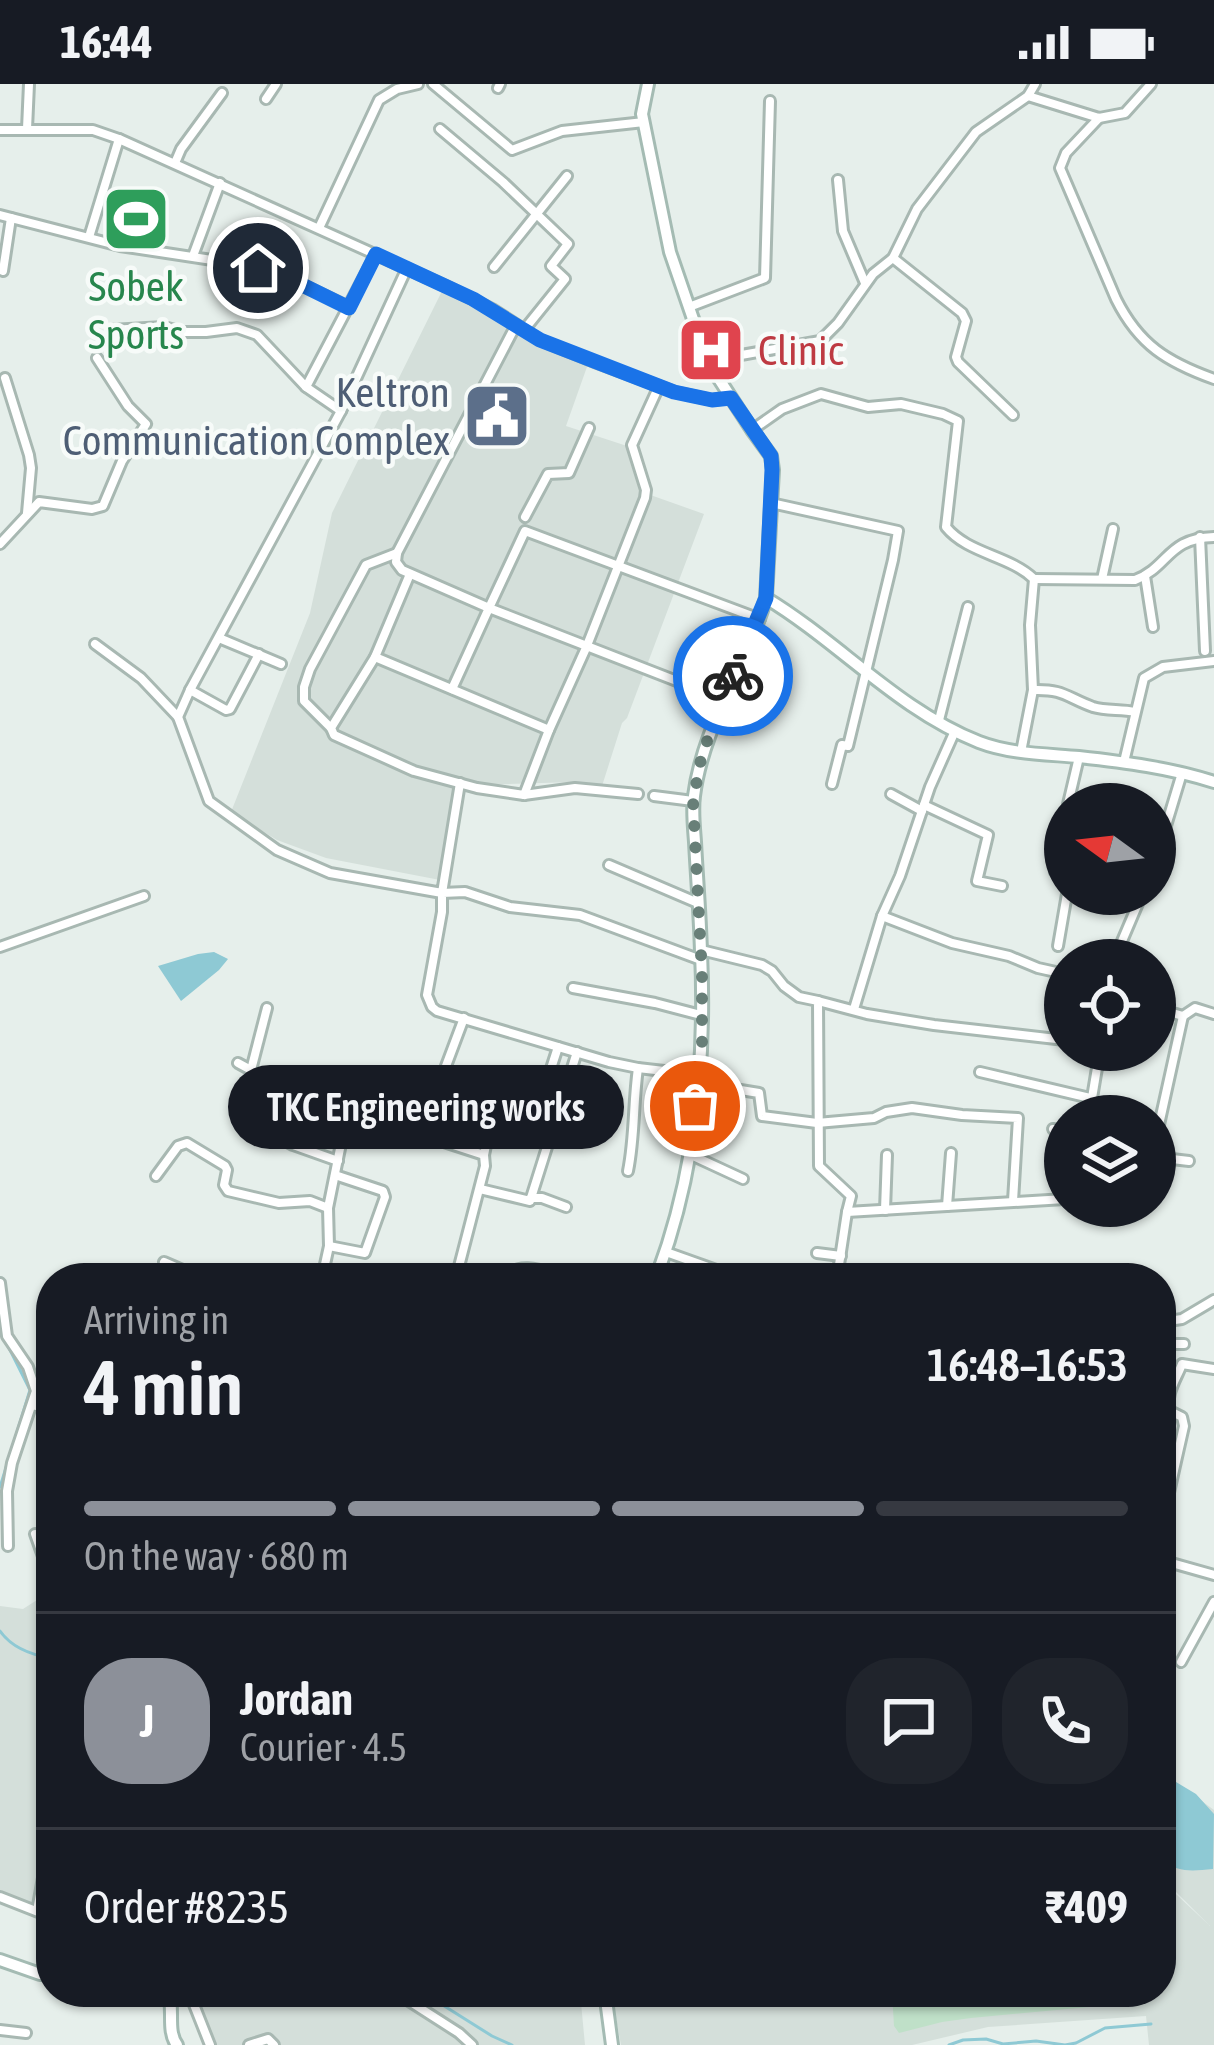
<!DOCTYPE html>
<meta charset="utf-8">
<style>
:root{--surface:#171b24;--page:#20242c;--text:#f1f3f6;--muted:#9ea1a6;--line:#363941;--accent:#8c9099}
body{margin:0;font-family:"Asap Condensed",sans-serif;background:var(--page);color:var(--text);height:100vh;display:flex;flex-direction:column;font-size:45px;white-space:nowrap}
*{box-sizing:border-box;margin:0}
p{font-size:39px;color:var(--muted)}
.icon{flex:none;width:66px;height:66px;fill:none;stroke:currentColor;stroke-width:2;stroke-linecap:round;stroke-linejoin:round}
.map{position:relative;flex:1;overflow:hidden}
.side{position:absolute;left:36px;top:1179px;width:1140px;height:744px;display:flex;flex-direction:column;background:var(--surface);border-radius:48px;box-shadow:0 3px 9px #0004}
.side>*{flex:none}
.needle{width:78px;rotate:285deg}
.tools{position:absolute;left:1044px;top:699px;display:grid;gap:24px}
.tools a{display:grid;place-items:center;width:132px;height:132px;border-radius:50%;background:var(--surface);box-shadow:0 3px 9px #0004;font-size:60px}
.pin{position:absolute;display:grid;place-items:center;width:102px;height:102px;color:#fff;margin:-51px;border:6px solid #fff;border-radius:50%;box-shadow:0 3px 12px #0007}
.courier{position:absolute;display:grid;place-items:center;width:120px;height:120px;margin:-60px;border:9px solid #1a73e8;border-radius:50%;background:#fff;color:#222;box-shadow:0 3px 15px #0007}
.bubble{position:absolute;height:84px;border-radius:42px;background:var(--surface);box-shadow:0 3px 9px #0004;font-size:39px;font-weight:600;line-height:84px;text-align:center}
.overview em{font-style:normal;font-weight:600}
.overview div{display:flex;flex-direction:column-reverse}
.overview{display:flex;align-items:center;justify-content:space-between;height:204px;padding:0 48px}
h1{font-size:78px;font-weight:600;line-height:90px}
.bar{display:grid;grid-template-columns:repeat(4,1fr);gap:18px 12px;align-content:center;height:144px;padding:0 48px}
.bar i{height:15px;border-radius:9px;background:var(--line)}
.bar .selected{background:var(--accent)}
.bar p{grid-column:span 4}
.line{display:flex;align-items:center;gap:30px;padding:0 48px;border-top:3px solid var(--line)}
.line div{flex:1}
.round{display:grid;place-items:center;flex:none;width:126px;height:126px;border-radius:48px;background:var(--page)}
.status{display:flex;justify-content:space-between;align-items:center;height:84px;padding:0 60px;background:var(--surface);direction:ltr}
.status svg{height:33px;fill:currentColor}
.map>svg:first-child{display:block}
</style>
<div class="status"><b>16:44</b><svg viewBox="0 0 49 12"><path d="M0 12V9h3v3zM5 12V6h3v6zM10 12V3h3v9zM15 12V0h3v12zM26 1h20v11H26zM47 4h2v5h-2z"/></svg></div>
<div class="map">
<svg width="1214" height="1961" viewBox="0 0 1214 1961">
<rect width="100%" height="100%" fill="#e6efeb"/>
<g fill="#d4dfda">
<path d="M442,207L551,266L588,280L566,342L627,362L642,408L704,430L627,634L622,639L602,702L575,698L477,701L460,697L440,796L326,774L277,756L231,728L310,529L332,429Z"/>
<path d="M51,1507V1840L0,1819V1522L23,1525Z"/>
<path d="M1161,1687L1214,1726V1961H1149L1146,1932L988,1943L912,1961H621L611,1908H1161V1796L1210,1842L1161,1793Z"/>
<path d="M185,1908H580L585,1961H204L199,1932Z"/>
</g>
<path fill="#bfe0c8" d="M892,1908H1034C1044,1918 1056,1918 1068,1911L1084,1914L1104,1911L1107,1908H1136L1146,1913L1132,1919L971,1934L942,1938L899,1949L894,1942Z"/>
<g fill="#8ec9d4">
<path d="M214,868L228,875L219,886L181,917L158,882L198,870Z"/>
<path d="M1161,1689L1196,1710L1214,1730L1213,1785C1192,1787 1179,1789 1161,1776Z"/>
</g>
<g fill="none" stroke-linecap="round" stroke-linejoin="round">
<g stroke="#8ec9d4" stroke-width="3">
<path d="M0,1246L30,1306L0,1403"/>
<path d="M0,1547C12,1564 32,1571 51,1574"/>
<path d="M422,1908L492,1952L512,1961"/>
<path d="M949,1961L963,1956L986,1955L1003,1960L1036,1957L1065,1961L1076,1959L1105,1944L1151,1940"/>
</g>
<defs>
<g id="street">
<path d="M433,0L512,66L562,47L644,38"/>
<path d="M498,4L500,0"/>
<path d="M1028,12L1099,34L1125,29L1151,0"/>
<path d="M266,15L276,0"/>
<path d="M1099,34L1066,69L1060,84L1116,215C1139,261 1167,278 1214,295"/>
<path d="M27,45L29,0"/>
<path d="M440,45L503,98L568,160L551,182L565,195L524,246"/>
<path d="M0,46H93L119,55L450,204L494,226L540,256L597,279L675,308L712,316L731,314"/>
<path d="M175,79L181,65L222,9"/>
<path d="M838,96L843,147L865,199"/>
<path d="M0,131L120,162L258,183L284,192L349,223"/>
<path d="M319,144L379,16L397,5L418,0"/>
<path d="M89,153L119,55"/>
<path d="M193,172L220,99"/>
<path d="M893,174L962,229L966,237L956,273L958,278L1013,331"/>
<path d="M494,183L567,92"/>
<path d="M407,184L341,327L190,606L178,633L209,717L277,766L330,789L442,809L460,699"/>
<path d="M3,187L11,134"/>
<path d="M689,223L765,194L770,17"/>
<path d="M111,246L164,243L182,248H206L237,244L257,251L306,303"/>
<path d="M713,276L820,257L838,239L873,190L893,174L917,125L976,48L1028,12L1035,0"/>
<path d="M5,294L29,371L31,384L27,429"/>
<path d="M341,327L306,303L376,170"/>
<path d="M752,346L782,325L821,310L868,323L901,320L943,330L958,337L946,443C968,470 1009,471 1034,495L1030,541L1033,606L1021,668"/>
<path d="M771,419L898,447L893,476L848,662L842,661L832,700"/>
<path d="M525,433L548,390L569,389L589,344"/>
<path d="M1200,453L1205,567"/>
<path d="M0,460L39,418L92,425L103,422L122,377L146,340L128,322L97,274"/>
<path d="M410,490L375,573L331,644L334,651L414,687L477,704L524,711L575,704L638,710"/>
<path d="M1145,492L1153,543"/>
<path d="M1034,495L1135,496C1169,483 1167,454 1214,453"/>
<path d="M1102,495L1113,445"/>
<path d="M219,554L281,580"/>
<path d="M95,560L141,594L178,633"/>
<path d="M375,573L549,646"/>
<path d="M452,605L489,524L402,486L396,478L397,469L516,241"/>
<path d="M190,606L226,626L230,625L259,570"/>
<path d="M1033,606C1064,605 1066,613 1093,623C1106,627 1121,625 1135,628"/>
<path d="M723,615L489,524L525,447L760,535"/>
<path d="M939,636L968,523"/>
<path d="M331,644L304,617V603L310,585L366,481L397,469"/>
<path d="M1124,678L1144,594L1163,583L1214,577"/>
<path d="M891,710L922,727"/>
<path d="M524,711L549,646L586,564L645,414L646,406L632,361L659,302"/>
<path d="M654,712L693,717"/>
<path d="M1068,720L1079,673"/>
<path d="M924,721L988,751L977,797L1002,802"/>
<path d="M1065,735L1054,782L1055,788L1065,797"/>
<path d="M1155,778L1182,689"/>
<path d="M609,781L698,819"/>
<path d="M882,832L952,859L1009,872L1038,884L1065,890"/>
<path d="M1058,862L1067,810"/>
<path d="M0,863L144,812"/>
<path d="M701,866L762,881L772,887L784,902L799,913L818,917L819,1082L851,1112L847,1128L1065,1115"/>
<path d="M1114,876L1142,810"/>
<path d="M573,904L655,919L701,931"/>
<path d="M818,917L867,930L934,941L1065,956"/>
<path d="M1155,924L1183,932L1155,1059"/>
<path d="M854,925L882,832L900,792L930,703L955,647"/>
<path d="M1183,932L1195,924L1214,930"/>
<path d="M446,982L464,934"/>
<path d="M251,986L267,924"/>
<path d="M980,988L1090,1014"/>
<path d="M699,991L638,984L609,978L437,927L432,923L427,911L442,828V809L465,808L510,823L580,831L701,876"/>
<path d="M698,999L759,1009L762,1032L817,1039L874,1034L886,1028L912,1024L962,1031L1018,1034L1013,1117"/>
<path d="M541,1006L563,1017L591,1024L589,1048L595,1053"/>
<path d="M347,1030L355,1029L484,1071L485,1082L456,1194"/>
<path d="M1089,1032L1100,966"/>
<path d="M262,1044L293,1061L338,1077"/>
<path d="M1053,1045L1065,1047"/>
<path d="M689,1070L743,1095"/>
<path d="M484,1071L498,1003L523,1004L538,1009L546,1000L558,963"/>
<path d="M1155,1073L1189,1077"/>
<path d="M628,1087C635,1052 633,1019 638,984"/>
<path d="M156,1092L178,1062L187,1059L225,1082L227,1086L224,1101L228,1107L279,1119L310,1117L328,1124L347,1030L288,1006L238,979"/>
<path d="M480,1105L530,1117L577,968"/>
<path d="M531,1114H542L566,1123"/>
<path d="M947,1122L951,1069"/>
<path d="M885,1126L887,1071"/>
<path d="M329,1162L365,1169L385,1113L383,1107L335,1091"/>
<path d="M666,1168L739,1194"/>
<path d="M817,1169L841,1172"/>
<path d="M164,1178L201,1194"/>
<path d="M322,1194L329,1162L328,1124"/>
<path d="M505,1194C519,1175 548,1189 569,1194"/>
<path d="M837,1194L847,1128"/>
<path d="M0,1199L7,1252L28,1283L36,1307L12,1379L7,1407L8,1462"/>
<path d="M1161,1238L1182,1235L1214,1216"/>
<path d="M1161,1260H1184"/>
<path d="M32,1321L51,1325"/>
<path d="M1161,1444L1184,1342L1182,1333L1170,1327C1165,1310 1176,1296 1182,1280L1214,1285"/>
<path d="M35,1450L51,1495"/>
<path d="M1161,1476L1214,1491"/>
<path d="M46,1520L51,1518"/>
<path d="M1181,1578L1214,1518"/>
<path d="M0,1813L51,1833"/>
<path d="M37,1827L46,1777L51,1719"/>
<path d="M189,1908L210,1961"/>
<path d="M395,1908L459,1949L472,1961"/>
<path d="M0,1946L26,1949"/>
<path d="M249,1961L268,1955L274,1961"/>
</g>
<g id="secondary">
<path d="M648,0L642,30L670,168L693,235L719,295L752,346L771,372L773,386L766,514C746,582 703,641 694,712C692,727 694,743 695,758C697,795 700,832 701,868C706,978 695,1092 656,1194"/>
<path d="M766,514C839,558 898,626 979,658C1010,670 1046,670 1079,673C1124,678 1171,684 1214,698"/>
<path d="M0,1876L40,1890H45L51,1883"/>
<path d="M168,1908C175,1924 166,1946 177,1961"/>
<path d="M605,1908L612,1961"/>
</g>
</defs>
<use href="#street" stroke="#a8b8b2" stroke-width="14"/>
<use href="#secondary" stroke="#a4bbb3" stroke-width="16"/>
<use href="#street" stroke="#fff" stroke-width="8"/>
<use href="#secondary" stroke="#fff" stroke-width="10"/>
</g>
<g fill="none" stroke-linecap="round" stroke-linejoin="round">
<path stroke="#687f78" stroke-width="12" stroke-dasharray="0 21.6" d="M695,1022L702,973V890L693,717L702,670L733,592"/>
<path stroke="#1a73e8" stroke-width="15" d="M258,184L284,192L349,224L376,170L473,215L540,256L571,268L674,308L712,316L731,314L771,372L772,386L766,514L733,592"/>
</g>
<defs>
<symbol id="stadium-square" viewBox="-11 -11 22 22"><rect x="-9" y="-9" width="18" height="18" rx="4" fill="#2e9e5b" stroke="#f7fbf9"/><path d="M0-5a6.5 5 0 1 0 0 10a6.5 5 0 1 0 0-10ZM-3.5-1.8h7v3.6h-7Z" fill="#fff"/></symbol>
<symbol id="hospital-square" viewBox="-11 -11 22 22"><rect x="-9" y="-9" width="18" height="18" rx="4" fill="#e0444e" stroke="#f7fbf9"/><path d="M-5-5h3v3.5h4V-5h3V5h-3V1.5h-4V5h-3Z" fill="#fff"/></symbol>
<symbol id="civic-square" viewBox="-11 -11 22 22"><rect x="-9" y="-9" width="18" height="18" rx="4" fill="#5c6f8a" stroke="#f7fbf9"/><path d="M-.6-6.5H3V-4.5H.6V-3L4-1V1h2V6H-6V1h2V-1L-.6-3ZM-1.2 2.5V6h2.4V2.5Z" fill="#fff"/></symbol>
</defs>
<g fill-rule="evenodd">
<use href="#stadium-square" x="98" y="97" width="76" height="76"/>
<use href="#hospital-square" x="673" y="228" width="76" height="76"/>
<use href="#civic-square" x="459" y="294" width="76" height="76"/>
</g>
<g text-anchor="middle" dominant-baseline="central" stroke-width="9" stroke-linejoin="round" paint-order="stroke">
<g font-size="42" fill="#27864d" stroke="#f7fbf9">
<text x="136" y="202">Sobek<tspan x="136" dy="48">Sports</tspan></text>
</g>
<g font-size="42" fill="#be3a42" stroke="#f7fbf9" text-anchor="start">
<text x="758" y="266">Clinic</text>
</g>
<g font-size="42" fill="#4e5e75" stroke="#f7fbf9" text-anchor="end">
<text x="450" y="308">Keltron<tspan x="450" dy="48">Communication Complex</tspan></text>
</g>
</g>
</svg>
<div class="tools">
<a><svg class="needle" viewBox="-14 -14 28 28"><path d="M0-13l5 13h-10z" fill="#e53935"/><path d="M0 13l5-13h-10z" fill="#9ea1a6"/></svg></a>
<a><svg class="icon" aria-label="locate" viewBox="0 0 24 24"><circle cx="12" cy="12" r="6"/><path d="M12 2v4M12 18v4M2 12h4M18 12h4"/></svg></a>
<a><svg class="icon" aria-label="layers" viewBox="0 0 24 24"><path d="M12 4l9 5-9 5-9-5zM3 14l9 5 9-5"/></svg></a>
</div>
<div class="pin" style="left:695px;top:1022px;background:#ea580c"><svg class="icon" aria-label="bag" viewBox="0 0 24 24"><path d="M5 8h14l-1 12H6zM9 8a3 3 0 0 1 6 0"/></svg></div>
<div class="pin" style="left:258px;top:184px;background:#1f2937"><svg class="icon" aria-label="home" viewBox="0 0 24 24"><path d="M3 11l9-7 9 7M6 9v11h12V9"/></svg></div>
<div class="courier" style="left:733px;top:592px"><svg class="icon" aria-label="bike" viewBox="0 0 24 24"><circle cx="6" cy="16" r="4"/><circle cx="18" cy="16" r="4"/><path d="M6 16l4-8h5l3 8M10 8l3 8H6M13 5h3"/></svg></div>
<div class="bubble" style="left:228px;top:981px;width:396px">TKC Engineering works</div>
<section class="side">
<div class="overview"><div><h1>4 min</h1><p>Arriving in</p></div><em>16:48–16:53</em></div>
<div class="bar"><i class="selected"></i><i class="selected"></i><i class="selected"></i><i></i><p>On the way · 680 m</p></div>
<div class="line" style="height:216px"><b class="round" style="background:var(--accent);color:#fff">J</b><div><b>Jordan</b><p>Courier · 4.5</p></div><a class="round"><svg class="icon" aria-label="chat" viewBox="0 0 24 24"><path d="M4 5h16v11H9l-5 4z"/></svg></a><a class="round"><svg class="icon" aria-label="phone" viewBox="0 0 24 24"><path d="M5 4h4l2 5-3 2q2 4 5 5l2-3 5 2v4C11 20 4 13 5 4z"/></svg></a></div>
<div class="line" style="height:156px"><div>Order #8235</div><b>₹409</b></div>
</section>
</div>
